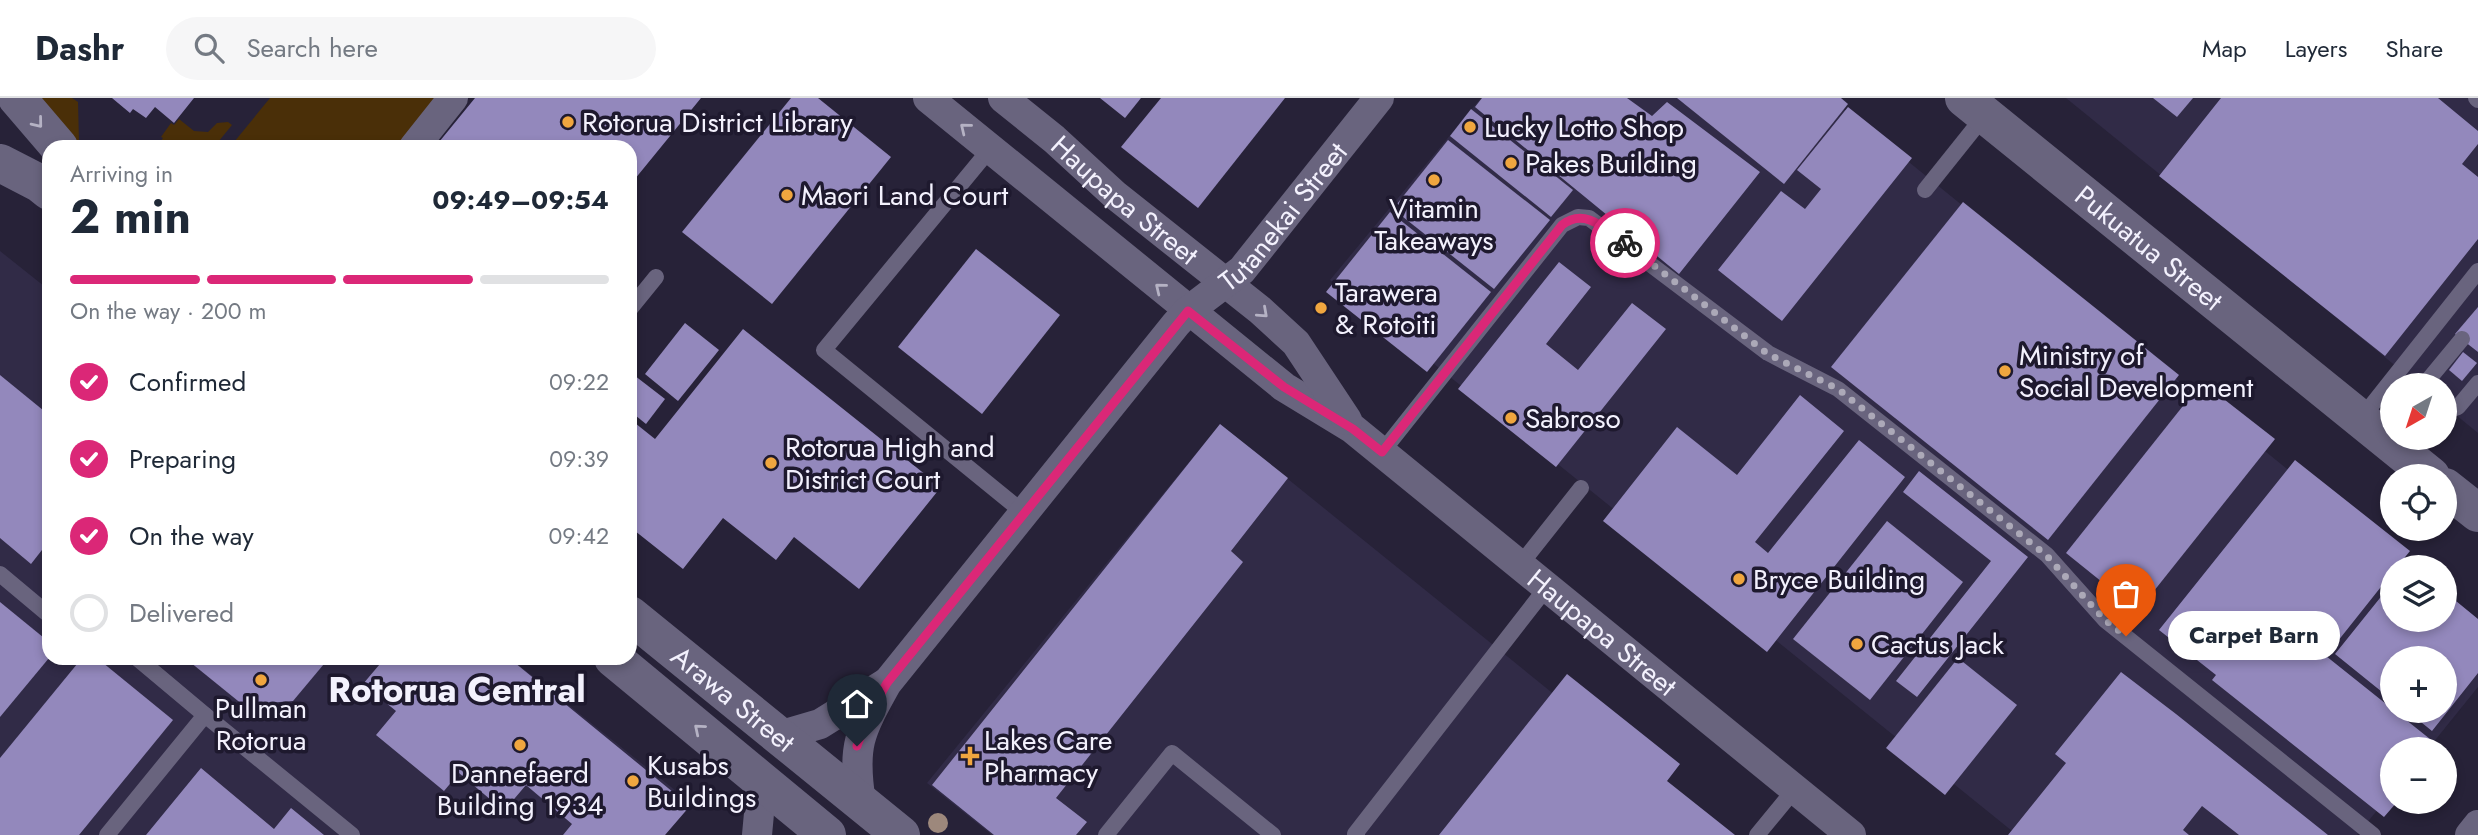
<!DOCTYPE html>
<meta charset="utf-8">
<style>
:root{--surface:#fff;--page:#f6f6f7;--text:#1f2937;--muted:#747a83;--line:#e0e1e3;--accent:#db2777}
body{margin:0;font-family:Jost,sans-serif;background:var(--page);color:var(--text);height:100vh;display:flex;flex-direction:column;font-size:26px;white-space:nowrap}
*{box-sizing:border-box;margin:0}
p{font-size:23px;color:var(--muted)}
.icon{flex:none;width:38px;height:38px;fill:none;stroke:currentColor;stroke-width:2;stroke-linecap:round;stroke-linejoin:round}
.map{position:relative;flex:1;overflow:hidden}
.sheet{position:absolute;left:42px;top:42px;width:595px;height:525px;display:flex;flex-direction:column;background:var(--surface);border-radius:21px;box-shadow:0 4px 10px #0003}
.sheet>*{flex:none}
.needle{width:46px;rotate:219deg}
.buttons{position:absolute;left:2380px;top:275px;display:grid;gap:14px}
.buttons a{display:grid;place-items:center;width:77px;height:77px;border-radius:50%;background:var(--surface);box-shadow:0 4px 10px #0003;font-size:35px}
.pin{position:absolute;display:grid;place-items:center;width:60px;height:60px;color:#fff;margin:-72px -30px;border-radius:50% 50% 50% 0;rotate:-45deg;box-shadow:0 0 7px #0007}
.pin .icon{rotate:45deg}
.courier{position:absolute;display:grid;place-items:center;width:70px;height:70px;margin:-35px;border:5px solid #db2777;border-radius:50%;background:#fff;color:#222;box-shadow:0 2px 9px #0007}
.bubble{position:absolute;height:49px;border-radius:24px;background:var(--surface);box-shadow:0 4px 10px #0003;font-size:23px;font-weight:700;line-height:49px;text-align:center}
.overview em{font-style:normal;font-weight:700}
.overview div{display:flex;flex-direction:column-reverse}
.overview{display:flex;align-items:center;justify-content:space-between;height:119px;padding:0 28px}
h1{font-size:46px;font-weight:700;line-height:52px}
.bar{display:grid;grid-template-columns:repeat(4,1fr);gap:10px 7px;align-content:center;height:84px;padding:0 28px}
.bar i{height:9px;border-radius:5px;background:var(--line)}
.bar .on{background:var(--accent)}
.bar p{grid-column:span 4}
ol{padding:0 28px;list-style:none}
li{display:flex;align-items:center;gap:21px;height:77px}
li p{margin-inline-start:auto}
li .icon{padding:7px;border-radius:50%;background:var(--accent);color:#fff;stroke-width:4}
li:last-child{color:var(--muted)}
li i{width:38px;height:38px;border:4px solid var(--line);border-radius:50%}
header{display:flex;align-items:center;gap:42px;box-sizing:border-box;height:98px;padding:0 35px;background:var(--surface);border-bottom:2px solid var(--line)}
header strong{font-size:33px}
nav{display:flex;gap:38px;margin-inline-start:auto;font-size:24px}
.search{width:490px;height:63px;background:var(--page);display:flex;align-items:center;gap:18px;box-sizing:border-box;padding:0 24px;border-radius:38px;color:var(--muted);font-size:26px}
.map>svg:first-child{display:block}
</style>
<header>
<strong>Dashr</strong>
<div class="search"><svg class="icon" aria-label="search" viewBox="0 0 24 24"><circle cx="10" cy="10" r="6"/><path d="M15 15l6 6"/></svg>Search here</div>
<nav><a>Map</a><a>Layers</a><a>Share</a></nav>
</header>
<div class="map">
<svg width="2478" height="737" viewBox="0 0 2478 737">
<rect width="100%" height="100%" fill="#272238"/>
<g fill="#312b47" fill-rule="evenodd">
<path d="M1481,0H1830L2408,469H2392V522H2445V499L2478,526V589L2428,651H2392V694L2357,737H2017L1330,182ZM2392,560H2445V612H2392Z"/>
<path d="M2066,0H2478V335L2445,308V287H2419Z"/>
<path d="M0,153L49,192V560H510L691,705L665,737H5L0,733Z"/>
<path d="M1220,326L1728,737H992L927,685Z"/>
</g>
<g fill="#4a2f08">
<path d="M37,0H72L78,4L79,44L63,32Z"/>
<path d="M270,0H437L397,49H230Z"/>
<path d="M179,21L194,33L208,34L217,25L228,24L232,27L214,49H160L158,47L163,40L161,39L171,25L174,27Z"/>
</g>
<g fill="#9388bc">
<path d="M112,0H194L174,25L155,9L146,20L133,11L130,15Z"/>
<path d="M475,0H701L630,87V49H435Z"/>
<path d="M791,0H818L891,59L772,206L682,134Z"/>
<path d="M1100,0H1141L1125,20Z"/>
<path d="M1161,0H1285L1198,110L1121,49Z"/>
<path d="M1482,0H1627L1652,18L1667,4L1760,74L1679,176L1475,9Z"/>
<path d="M1677,0H1841L1848,6L1784,86Z"/>
<path d="M2153,0H2193L2177,19Z"/>
<path d="M2221,0H2438L2478,33V46L2462,66L2478,79V141L2385,258L2159,78Z"/>
<path d="M1848,9L1912,60L1782,223L1718,172L1781,93L1805,111L1821,91L1797,72Z"/>
<path d="M1471,11L1573,92L1551,119L1450,38Z"/>
<path d="M1448,42L1550,122L1494,191L1393,111Z"/>
<path d="M1963,104L2179,277L2048,442L1831,269Z"/>
<path d="M1390,114L1491,194L1427,274L1326,194Z"/>
<path d="M976,151L1060,217L982,316L898,249Z"/>
<path d="M1559,164L1591,189L1546,246L1578,272L1632,205L1666,231L1556,369L1458,291Z"/>
<path d="M2478,209V254L2455,236Z"/>
<path d="M685,225L719,252L678,303L645,276Z"/>
<path d="M743,231L941,389L859,491L794,439L776,462L723,420L683,471L630,429V321L655,341Z"/>
<path d="M2463,254L2477,265L2462,283L2449,272Z"/>
<path d="M630,274L665,301L646,326L630,313Z"/>
<path d="M0,277L49,317V443L31,466L0,440Z"/>
<path d="M2202,284L2275,341L2138,513L2066,455Z"/>
<path d="M1800,297L1844,333L1755,444L1768,455L1859,342L1905,379L1767,554L1603,423L1677,329L1737,377Z"/>
<path d="M1220,326L1288,380L1231,453L1243,464L1056,700L1087,724L1076,737H994L932,687Z"/>
<path d="M2295,362L2410,453L2397,469H2392V475L2326,558L2440,649L2392,651V704H2397L2384,719L2212,582L2216,577L2159,532Z"/>
<path d="M1919,373L2028,459L1917,599L1896,583L1991,463L1903,394Z"/>
<path d="M1887,423L1963,484L1870,602L1793,541Z"/>
<path d="M2392,485V522H2445V494L2478,521V575L2432,633L2406,612H2445V560H2392V602L2335,556Z"/>
<path d="M0,504L49,544V560L0,619Z"/>
<path d="M82,560H97L173,622L79,737H0V660Z"/>
<path d="M185,560H329L293,603L243,607Z"/>
<path d="M385,560H509L690,708L665,737H563L572,726L526,687L504,713L459,675L444,693L376,637L396,613L363,586Z"/>
<path d="M1958,560L2017,607L1945,697L1886,650Z"/>
<path d="M2121,574L2176,616L2328,737H2239L2202,708L2183,732L2189,737H2008L2066,665L2055,656Z"/>
<path d="M1567,576L1680,666L1667,683L1735,737H1439Z"/>
<path d="M201,670L274,731L291,710L324,737H146Z"/>
</g>
<g fill="none" stroke-linecap="round" stroke-linejoin="round">
<g stroke="#69647e" stroke-width="16">
<path d="M2476,0L2478,2"/>
<path d="M990,51L824,252L1024,415"/>
<path d="M1925,92L1985,17"/>
<path d="M630,211L656,179"/>
<path d="M2424,287L2462,241"/>
<path d="M2445,313L2458,309L2478,285"/>
<path d="M2360,322L2478,173"/>
<path d="M1382,354L1562,127L1578,119L1589,120L1768,255L1838,291L1944,375L2047,457L2105,522L2373,737"/>
<path d="M1520,467L1581,390"/>
<path d="M0,476L49,517"/>
<path d="M205,617L352,737"/>
<path d="M107,737L205,617L137,560"/>
<path d="M1106,737L1172,655L1273,737"/>
<path d="M1357,737L1355,736L1547,489"/>
<path d="M1757,737L1795,691"/>
</g>
<g stroke="#69647e" stroke-width="30">
<path id="s1" d="M928,0L1284,289L1353,331L1851,737"/>
<path id="s2" d="M1003,0L1054,41L1115,97L1260,212L1296,245L1347,322"/>
<path d="M414,49L453,0"/>
<path d="M779,638L820,626L886,585"/>
<path id="s3" d="M861,705C852,648 859,635 887,585L1176,226L1188,213L1242,172L1379,0"/>
<path d="M757,737L762,683"/>
<path d="M2470,737L2478,727"/>
</g>
<g stroke="#69647e" stroke-width="38">
<path d="M17,0L59,49"/>
<path id="s4" d="M1964,0L2431,378"/>
<path d="M0,65L39,85L49,93"/>
<path d="M2445,389L2478,415"/>
<path id="s5" d="M630,517L901,737"/>
<path d="M613,560L827,737"/>
</g>
</g>
<circle fill="#9d887c" cx="938" cy="725" r="10"/>
<defs><path id="oneway-chevron" d="M-2-3.5L2.5 0L-2 3.5" fill="none" stroke-width="1.6" stroke-linecap="round" stroke-linejoin="round" transform="scale(1.75)"/></defs>
<g stroke="#b5b2c4">
<use href="#oneway-chevron" transform="translate(38 25) rotate(51)"/>
<use href="#oneway-chevron" transform="translate(965 30) rotate(-141)"/>
<use href="#oneway-chevron" transform="translate(1160 190) rotate(-141)"/>
<use href="#oneway-chevron" transform="translate(1263 215) rotate(42)"/>
<use href="#oneway-chevron" transform="translate(699 631) rotate(-140)"/>
</g>
<g fill="none" stroke-linecap="round" stroke-linejoin="round">
<path stroke="#aca9b8" stroke-width="7" stroke-dasharray="0 12.6" d="M1625,145L1768,256L1838,291L2046,457L2105,522L2126,538"/>
<path stroke="#db2777" stroke-width="9" d="M857,648L868,618L887,585L1188,213L1284,289L1353,331L1382,354L1562,127C1585,109 1605,131 1625,145"/>
</g>
<g fill="#f0a63f" stroke="#1e192e" stroke-width="2.5">
<circle cx="568" cy="24" r="7"/>
<circle cx="1470" cy="29" r="7"/>
<circle cx="1511" cy="65" r="7"/>
<circle cx="1434" cy="82" r="7"/>
<circle cx="787" cy="97" r="7"/>
<circle cx="1321" cy="210" r="7"/>
<circle cx="2005" cy="273" r="7"/>
<circle cx="1511" cy="320" r="7"/>
<circle cx="771" cy="365" r="7"/>
<circle cx="1739" cy="481" r="7"/>
<circle cx="1857" cy="546" r="7"/>
<circle cx="261" cy="582" r="7"/>
<circle cx="520" cy="647" r="7"/>
<path d="M966.5 647.5h7v7h7v7h-7v7h-7v-7h-7v-7h7z"/>
<circle cx="633" cy="683" r="7"/>
</g>
<g text-anchor="middle" dominant-baseline="central" stroke-width="7" stroke-linejoin="round" paint-order="stroke">
<g font-size="28" fill="#f3f1fd" stroke="#1e192e" text-anchor="start">
<text x="582" y="24">Rotorua District Library</text>
<text x="1484" y="29">Lucky Lotto Shop</text>
<text x="1525" y="65">Pakes Building</text>
<text x="801" y="97">Maori Land Court</text>
<text x="1434" y="110" text-anchor="middle">Vitamin<tspan x="1434" dy="32">Takeaways</tspan></text>
<text x="1335" y="194">Tarawera<tspan x="1335" dy="32">&amp; Rotoiti</tspan></text>
<text x="2019" y="257">Ministry of<tspan x="2019" dy="32">Social Development</tspan></text>
<text x="1525" y="320">Sabroso</text>
<text x="785" y="349">Rotorua High and<tspan x="785" dy="32">District Court</tspan></text>
<text x="1753" y="481">Bryce Building</text>
<text x="1871" y="546">Cactus Jack</text>
<text x="261" y="610" text-anchor="middle">Pullman<tspan x="261" dy="32">Rotorua</tspan></text>
<text x="984" y="642">Lakes Care<tspan x="984" dy="32">Pharmacy</tspan></text>
<text x="647" y="667">Kusabs<tspan x="647" dy="32">Buildings</tspan></text>
<text x="520" y="675" text-anchor="middle">Dannefaerd<tspan x="520" dy="32">Building 1934</tspan></text>
</g>
<g font-size="28" fill="#f3f1fd" stroke="#1e192e">
<text stroke="none"><textPath href="#s2" startOffset="159">Haupapa Street</textPath></text>
<text stroke="none"><textPath href="#s3" startOffset="740">Tutanekai Street</textPath></text>
<text stroke="none"><textPath href="#s4" startOffset="238">Pukuatua Street</textPath></text>
<text stroke="none"><textPath href="#s1" startOffset="861">Haupapa Street</textPath></text>
<text stroke="none"><textPath href="#s5" startOffset="133">Arawa Street</textPath></text>
</g>
<g font-size="35" font-weight="bold" fill="#f3f1fd" stroke="#1e192e">
<text x="457" y="592">Rotorua Central</text>
</g>
</g>
</svg>
<div class="buttons">
<a><svg class="needle" viewBox="-14 -14 28 28"><path d="M0-13l5 13h-10z" fill="#e53935"/><path d="M0 13l5-13h-10z" fill="#747a83"/></svg></a>
<a><svg class="icon" aria-label="locate" viewBox="0 0 24 24"><circle cx="12" cy="12" r="6"/><path d="M12 2v4M12 18v4M2 12h4M18 12h4"/></svg></a>
<a><svg class="icon" aria-label="layers" viewBox="0 0 24 24"><path d="M12 4l9 5-9 5-9-5zM3 14l9 5 9-5"/></svg></a>
<a>+</a>
<a>−</a>
</div>
<div class="pin" style="left:2126px;top:538px;background:#ea580c"><svg class="icon" aria-label="bag" viewBox="0 0 24 24"><path d="M5 8h14l-1 12H6zM9 8a3 3 0 0 1 6 0"/></svg></div>
<div class="pin" style="left:857px;top:648px;background:#1f2937"><svg class="icon" aria-label="home" viewBox="0 0 24 24"><path d="M3 11l9-7 9 7M6 9v11h12V9"/></svg></div>
<div class="courier" style="left:1625px;top:145px"><svg class="icon" aria-label="bike" viewBox="0 0 24 24"><circle cx="6" cy="16" r="4"/><circle cx="18" cy="16" r="4"/><path d="M6 16l4-8h5l3 8M10 8l3 8H6M13 5h3"/></svg></div>
<div class="bubble" style="left:2168px;top:513px;width:172px">Carpet Barn</div>
<section class="sheet">
<div class="overview"><div><h1>2 min</h1><p>Arriving in</p></div><em>09:49–09:54</em></div>
<div class="bar"><i class="on"></i><i class="on"></i><i class="on"></i><i></i><p>On the way · 200 m</p></div>
<ol>
<li><svg class="icon" aria-label="check" viewBox="0 0 24 24"><path d="M5 12l5 5 9-10"/></svg>Confirmed<p>09:22</p></li>
<li><svg class="icon" aria-label="check" viewBox="0 0 24 24"><path d="M5 12l5 5 9-10"/></svg>Preparing<p>09:39</p></li>
<li><svg class="icon" aria-label="check" viewBox="0 0 24 24"><path d="M5 12l5 5 9-10"/></svg>On the way<p>09:42</p></li>
<li><i></i>Delivered</li>
</ol>
</section>
</div>
